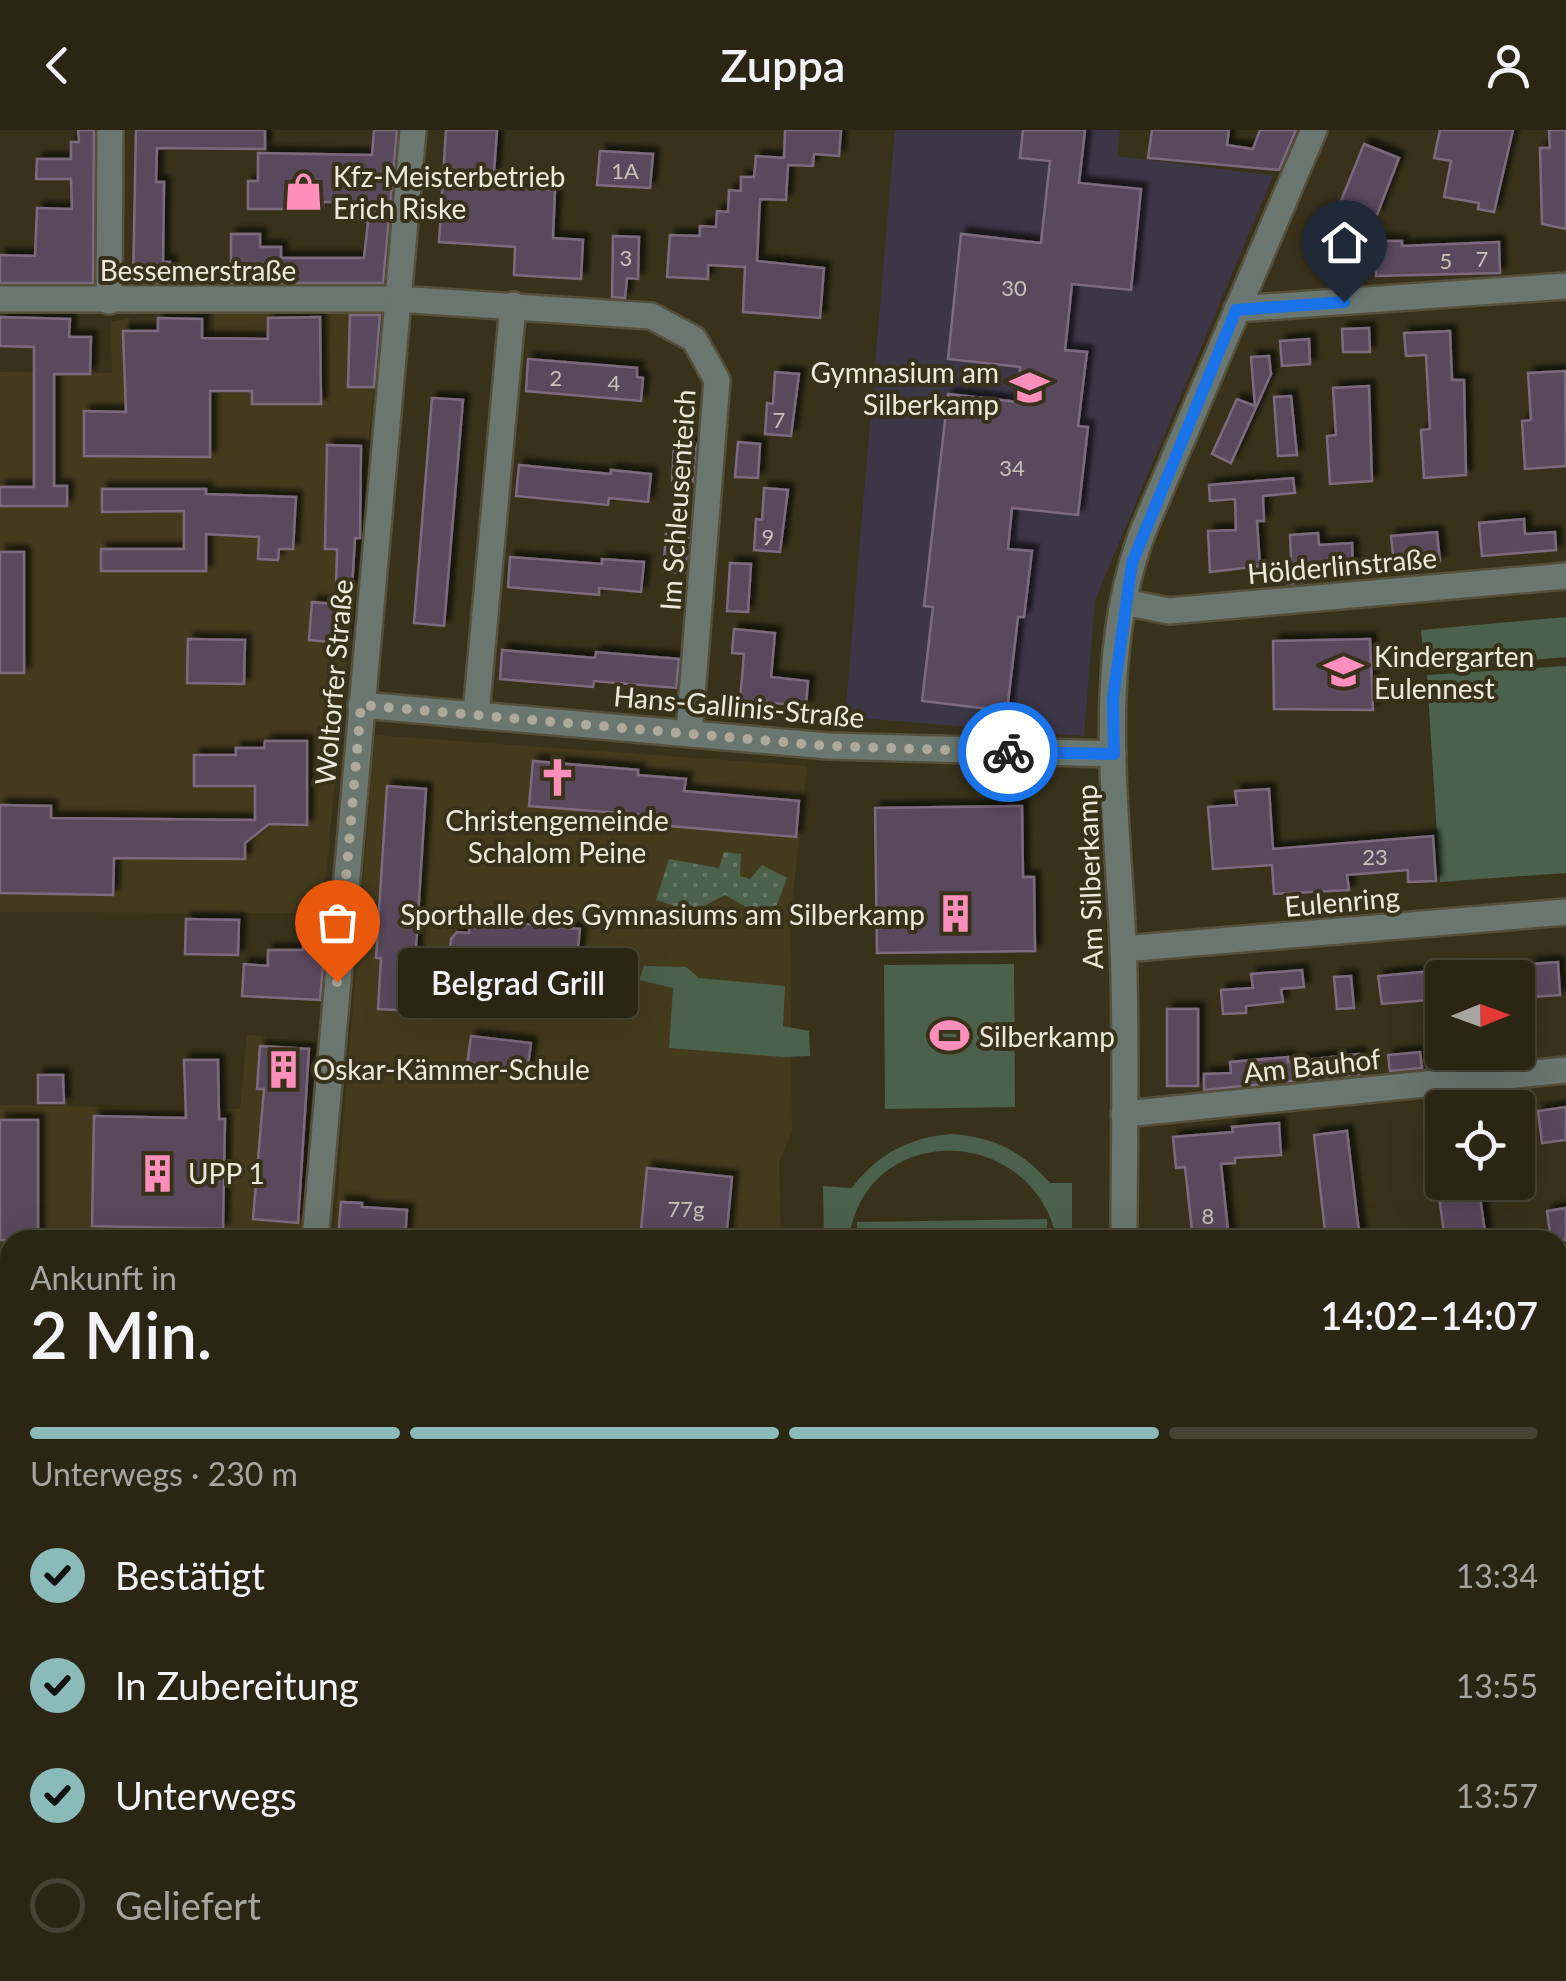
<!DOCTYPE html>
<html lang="de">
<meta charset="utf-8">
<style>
:root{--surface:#2b2614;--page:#332e1d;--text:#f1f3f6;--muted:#a6a5a0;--line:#474334;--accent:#8bbbb9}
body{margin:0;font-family:Lato,sans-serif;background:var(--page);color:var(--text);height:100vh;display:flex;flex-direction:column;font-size:38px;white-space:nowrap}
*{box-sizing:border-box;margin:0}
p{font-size:32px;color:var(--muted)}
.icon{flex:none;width:55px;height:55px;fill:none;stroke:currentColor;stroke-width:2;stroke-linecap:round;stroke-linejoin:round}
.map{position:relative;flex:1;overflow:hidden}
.panel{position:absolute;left:0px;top:1100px;width:1568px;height:752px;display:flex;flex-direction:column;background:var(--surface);border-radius:30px 30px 0 0;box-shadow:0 10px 40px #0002,0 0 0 2px var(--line)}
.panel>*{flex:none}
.needle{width:65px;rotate:89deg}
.fabs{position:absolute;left:1425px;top:830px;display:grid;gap:20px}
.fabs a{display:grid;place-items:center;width:110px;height:110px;border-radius:10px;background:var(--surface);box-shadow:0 10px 40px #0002,0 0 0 2px var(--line);font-size:50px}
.pin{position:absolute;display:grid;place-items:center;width:85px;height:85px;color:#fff;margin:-102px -42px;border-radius:50% 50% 50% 0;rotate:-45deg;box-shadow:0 0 10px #0007}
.pin .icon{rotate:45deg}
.courier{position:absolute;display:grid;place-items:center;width:100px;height:100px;margin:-50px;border:8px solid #1a73e8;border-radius:50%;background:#fff;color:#222;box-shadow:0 2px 12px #0007}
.bubble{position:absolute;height:70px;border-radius:10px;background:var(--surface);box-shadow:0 10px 40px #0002,0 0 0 2px var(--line);font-size:32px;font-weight:600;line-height:70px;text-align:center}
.overview em{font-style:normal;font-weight:600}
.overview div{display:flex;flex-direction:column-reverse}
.overview{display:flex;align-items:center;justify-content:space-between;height:170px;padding:0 30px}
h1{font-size:65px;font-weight:600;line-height:75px}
.bar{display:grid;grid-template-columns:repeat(4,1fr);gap:15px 10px;align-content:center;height:120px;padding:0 30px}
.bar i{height:12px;border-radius:8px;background:var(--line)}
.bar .selected{background:var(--accent)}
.bar p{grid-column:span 4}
ol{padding:0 30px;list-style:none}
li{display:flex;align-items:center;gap:30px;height:110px}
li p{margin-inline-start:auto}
li .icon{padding:10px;border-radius:50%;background:var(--accent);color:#111;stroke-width:4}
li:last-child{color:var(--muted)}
li i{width:55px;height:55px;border:5px solid var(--line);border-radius:50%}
header{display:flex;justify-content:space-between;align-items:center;height:130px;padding:0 30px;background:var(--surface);font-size:45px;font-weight:600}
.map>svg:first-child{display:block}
</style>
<header><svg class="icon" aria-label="back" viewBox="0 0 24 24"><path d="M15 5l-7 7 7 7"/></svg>Zuppa<svg class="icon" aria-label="person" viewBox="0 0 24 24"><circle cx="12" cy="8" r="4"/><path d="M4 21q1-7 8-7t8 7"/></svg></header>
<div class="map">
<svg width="1566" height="1851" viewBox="0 0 1566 1851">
<defs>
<pattern id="grass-dots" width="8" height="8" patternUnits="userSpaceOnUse" patternTransform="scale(2.5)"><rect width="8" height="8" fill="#4b614c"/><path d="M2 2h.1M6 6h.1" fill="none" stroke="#657865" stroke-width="1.8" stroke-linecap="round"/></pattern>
<filter id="shadow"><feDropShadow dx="6" dy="-6" stdDeviation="2.5" flood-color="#0009"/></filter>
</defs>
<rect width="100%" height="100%" fill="#39321b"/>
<g fill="#443b1d">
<path d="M382,173L322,783L0,782V242L112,243L111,192L129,188L131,216L214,215V182Z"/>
<path d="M375,605L807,636L790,793L792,1002L779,1033L781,1110H334Z"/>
<path d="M247,905L314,909L300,1110H10V1294H0V975L240,979Z"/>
<path d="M0,1571H10V1842L233,1843V1851H0Z"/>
<path d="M274,1842H829V1851H273Z"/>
</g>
<path fill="#3d3647" d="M895,0H1120L1117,26L1273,46L1095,470L1084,606L845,587Z"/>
<path fill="url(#grass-dots)" d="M724,722L741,724L740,746L750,749L762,735L787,748L777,775L753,781L725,765L693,782L656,770L669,729L719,738Z"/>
<g fill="#4b614c">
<path d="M1566,487V527L1425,540L1421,500Z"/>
<path d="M1566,536V743L1440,752L1427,545Z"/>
<path d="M1014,834L1015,977L885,979L884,835Z"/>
<path d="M644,836L686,837L699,848L785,856L783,896L809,901L810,926L783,927L669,918L673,858L639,850Z"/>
<path d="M950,1004C992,1006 1022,1021 1050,1053H1072V1110H1057C1033,992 864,990 849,1110H824L823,1056L852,1058C877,1024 909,1008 950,1004Z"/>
<path d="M1047,1089V1110H857V1092Z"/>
</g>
<g fill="#59485b" stroke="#7c6b7f" stroke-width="2.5" filter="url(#shadow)">
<path d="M78,0H94L93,153H0V125L35,126L37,78L72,79L71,49H36L37,29H71V12H79Z"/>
<path d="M136,0H265V19L157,18L156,52H164L163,132H170V153L133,152Z"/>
<path d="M374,0H397L383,153H231V104H260V117H281V128H364L368,92L359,91L360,72H323V79H248V51H258V23L372,25Z"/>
<path d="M446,0H497L493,57L555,60L553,108L583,110L581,149L514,145L515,117L439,112Z"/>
<path d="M785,0H841L839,26L814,24L813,36L788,35L786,70L760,69L757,131L824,138L820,188L743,182L745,137L708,135V149L667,147L670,105L700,106V96L716,97L717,81L728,82L729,60L741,61V47H754L756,26L784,28Z"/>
<path d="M1023,0H1085L1079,53L1141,59L1131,160L1072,154L1065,220L1087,222L1078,296L1088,297L1078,385L1012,378L1008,419L1032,421L1024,487H1018L1007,581L922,571L933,477L924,476L948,264L1018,272L1020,237L948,229L961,104L1041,113L1050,31L1020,28Z"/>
<path d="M1152,0H1229L1227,15L1253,19L1260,0H1296L1279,40L1148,28Z"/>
<path d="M1440,0H1513L1494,82L1478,79L1479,73L1444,67L1451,31L1434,28Z"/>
<path d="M1549,0H1566V99L1542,94L1540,18H1550Z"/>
<path d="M1364,14L1399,28L1377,85L1341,71Z"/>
<path d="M600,21L653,24L650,58L597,55Z"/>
<path d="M613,106L639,107L638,149L627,148L625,168L612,167Z"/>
<path d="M1376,111H1402V116L1499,112L1500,143L1376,146Z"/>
<path d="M1344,114L1346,150L1328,151L1326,115Z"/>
<path d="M350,185H380L374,257H348Z"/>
<path d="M0,187L70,189L69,207H91L90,244H54V356H67V376H0V357H34V217L0,216Z"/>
<path d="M320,187L321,274H252V261H210V327L84,326V281L126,282L123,201H158V188L202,189V208L268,209V188Z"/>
<path d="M1369,198L1370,222H1343L1342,199Z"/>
<path d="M1450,201L1452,250H1464L1466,345L1424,348L1421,300L1430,299L1426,225L1406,226L1404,203Z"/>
<path d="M1309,209L1310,234L1282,236L1280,211Z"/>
<path d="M1269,226L1271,244L1231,333L1212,324L1237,269L1255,276L1251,227Z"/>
<path d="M528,229L637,238V247L643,248L641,271L526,261Z"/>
<path d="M1565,241L1566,336L1525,339L1522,291L1531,290L1528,243Z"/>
<path d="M775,242L799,244L791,306L765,304L767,273L773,274Z"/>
<path d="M1369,256L1372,351L1330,354L1327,306L1336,305L1333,258Z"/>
<path d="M1291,266L1297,325L1278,326L1274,267Z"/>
<path d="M432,268L463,270L444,496L414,493Z"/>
<path d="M738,312L760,314L758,348L735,347Z"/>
<path d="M674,313L696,314L693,352L672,351Z"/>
<path d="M327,315L361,316L360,408H355L352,458H336L337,419H325Z"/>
<path d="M519,335L611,344V340L651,344L648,372L609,368L608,375L516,366Z"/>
<path d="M1293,348L1295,363L1263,366L1264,391H1257L1260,436L1210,442L1208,401L1236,400L1235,369L1210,371L1209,355Z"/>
<path d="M764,358L788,360L780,422L754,420L756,389L762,390Z"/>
<path d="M102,359H206V364L296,367L293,419H279L278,430L258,429L259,407L206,404V441H101V419H184V381L102,382Z"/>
<path d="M1524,389L1525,404L1555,402L1556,420L1482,426L1479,393Z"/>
<path d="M1437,402L1440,431L1394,435L1391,406Z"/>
<path d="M1318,403L1319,415L1352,413L1353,440L1304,444V452L1287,454L1285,430H1291L1290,405Z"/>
<path d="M666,404L688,406L685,443L663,441Z"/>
<rect x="0" y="422" width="24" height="121"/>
<path d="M510,427L602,434V429L644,432L641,462L599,458V465L508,457Z"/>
<path d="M730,433L751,434L748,482L727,481Z"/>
<path d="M312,472L348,475L345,513L309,510Z"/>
<path d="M734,499L775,503L771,547L808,551L806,576L740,570L744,524L732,523Z"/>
<path d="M188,509L245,510L244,554L187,553Z"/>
<path d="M1370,509L1373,580L1274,579L1273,511Z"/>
<path d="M502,520L595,528L596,522L679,529L676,558L594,551L593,557L500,549Z"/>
<path d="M265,611H307V695L269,694L245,713V729L114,728L113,765L0,763V675L51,676V688L255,690V656H194V625H236V618H264Z"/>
<path d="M533,631L638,640V645L686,649L684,661L799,671L796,707L659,695L660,686L529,676Z"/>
<path d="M387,656L426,659L412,881L378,879L381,828H376Z"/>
<path d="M1269,659L1273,719L1433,706L1436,751L1408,752V740L1347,745L1349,760L1274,764L1272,735L1213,739L1208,677L1237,675L1235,661Z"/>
<path d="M1022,676L1023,747H1034L1035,821L877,823L875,678Z"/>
<path d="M186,789L239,790L238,825L185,824Z"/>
<path d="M470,789L580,799L572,875L446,863L451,809L457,802L469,803Z"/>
<path d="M303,802H326L320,870L242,866L244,834L268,836V820H303Z"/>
<path d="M1558,832L1560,865L1532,867L1530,834Z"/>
<path d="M1302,840L1304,857L1281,859L1283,872L1246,876V883L1223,884L1221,860L1253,858L1251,844Z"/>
<path d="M1442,840V901H1431L1428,870L1382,874L1378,846Z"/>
<path d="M1351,846L1354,878L1337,879L1334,847Z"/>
<rect x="1167" y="879" width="31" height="77"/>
<path d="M471,906L531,913L527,943L467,936Z"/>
<path d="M260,916L309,919L298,1093L253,1089L264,959H257Z"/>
<path d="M1420,922L1422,938L1390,941L1388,925Z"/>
<path d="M1359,924L1361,944L1204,960V944L1231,943L1230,932L1288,927V932Z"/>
<path d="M184,930H218L219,989H225L223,1099L92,1096L94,986L186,988Z"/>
<path d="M38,945H63L64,973H38Z"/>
<path d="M1566,977V1010L1542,1013L1538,981Z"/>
<rect x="0" y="990" width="38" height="120"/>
<path d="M1279,993L1281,1025L1235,1028V1033L1221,1034L1229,1110H1193L1185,1037L1176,1038L1173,1007L1233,1002L1232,997Z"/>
<path d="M1347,1001L1360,1110H1326L1314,1005Z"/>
<path d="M647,1038L732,1047L726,1110H640Z"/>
<path d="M1437,1052H1478L1486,1110H1445Z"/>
<path d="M341,1072L362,1073V1077L407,1080L405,1110H338Z"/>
<path d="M1566,1078V1110H1551L1547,1081Z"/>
</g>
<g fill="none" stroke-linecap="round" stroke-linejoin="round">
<defs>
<g id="minor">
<path d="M0,169H397L651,186L694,209L717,250L689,603"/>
<path d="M109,171L110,0"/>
<path d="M1237,179L1566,156"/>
<path d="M1124,472L1169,481L1566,446"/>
<path d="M361,575L828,616L1113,624"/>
<path d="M476,584L513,175"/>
<path d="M1123,819L1566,782"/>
<path d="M1124,984L1566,940"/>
<path d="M315,1110L413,0"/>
<path d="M1124,1110C1124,1012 1127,912 1123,814C1117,678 1094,531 1143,401L1314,0"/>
<path d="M1558,1134L1566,1133"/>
<path d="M0,1405H10"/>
<path d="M1558,1408L1566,1406"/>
<path d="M1128,1842V1851"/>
<path d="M251,1851L252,1842"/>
</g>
</defs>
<use href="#minor" stroke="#564f3a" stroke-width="30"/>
<use href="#minor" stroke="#6a7771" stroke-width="25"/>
</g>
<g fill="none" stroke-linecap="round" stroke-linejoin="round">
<path stroke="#aea998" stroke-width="10" stroke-dasharray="0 18" d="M337,852L361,575L828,616L1008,622"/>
<path stroke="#1a73e8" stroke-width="12" d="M1008,622L1114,624L1113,568L1132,433L1236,180L1344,172"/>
</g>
<defs>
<symbol id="shop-bare" viewBox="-9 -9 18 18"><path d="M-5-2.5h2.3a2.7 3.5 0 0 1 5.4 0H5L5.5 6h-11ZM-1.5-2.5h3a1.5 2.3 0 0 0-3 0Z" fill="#fe8ebb" stroke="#39321b" stroke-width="2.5" paint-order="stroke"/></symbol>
<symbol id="school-bare" viewBox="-9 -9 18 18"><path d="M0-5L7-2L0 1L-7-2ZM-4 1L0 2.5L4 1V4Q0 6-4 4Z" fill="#fe8ebb" stroke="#39321b" stroke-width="2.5" paint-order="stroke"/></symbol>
<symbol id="church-bare" viewBox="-9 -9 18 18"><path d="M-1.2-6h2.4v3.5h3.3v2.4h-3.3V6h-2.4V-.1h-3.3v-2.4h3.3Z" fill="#fe8ebb" stroke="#39321b" stroke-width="2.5" paint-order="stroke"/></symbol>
<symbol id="building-bare" viewBox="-9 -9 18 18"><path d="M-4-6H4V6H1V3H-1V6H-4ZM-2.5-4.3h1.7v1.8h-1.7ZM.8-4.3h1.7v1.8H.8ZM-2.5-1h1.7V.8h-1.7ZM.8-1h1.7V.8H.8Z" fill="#fe8ebb" stroke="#39321b" stroke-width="2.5" paint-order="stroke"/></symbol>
<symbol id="stadium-bare" viewBox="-9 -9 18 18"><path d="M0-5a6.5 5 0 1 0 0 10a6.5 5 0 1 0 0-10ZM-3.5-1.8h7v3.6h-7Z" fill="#fe8ebb" stroke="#39321b" stroke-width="2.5" paint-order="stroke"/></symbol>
</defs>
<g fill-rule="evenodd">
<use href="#shop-bare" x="276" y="34" width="55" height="55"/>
<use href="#school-bare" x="1002" y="230" width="55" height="55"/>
<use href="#school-bare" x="1316" y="514" width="55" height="55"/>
<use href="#church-bare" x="530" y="620" width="55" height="55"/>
<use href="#building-bare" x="928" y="756" width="55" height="55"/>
<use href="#stadium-bare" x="922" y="878" width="55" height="55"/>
<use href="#building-bare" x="256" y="912" width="55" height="55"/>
<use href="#building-bare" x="130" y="1016" width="55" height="55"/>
</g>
<g text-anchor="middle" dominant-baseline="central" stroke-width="8" stroke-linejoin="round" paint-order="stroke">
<g font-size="22" fill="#c8c1bb">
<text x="625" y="40">1A</text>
<text x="626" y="127">3</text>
<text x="1482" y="128">7</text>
<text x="1446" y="130">5</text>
<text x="1014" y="157">30</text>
<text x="556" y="247">2</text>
<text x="614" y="252">4</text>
<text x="779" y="289">7</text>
<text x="1012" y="337">34</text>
<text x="768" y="406">9</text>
<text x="1375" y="726">23</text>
<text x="686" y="1078">77g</text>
<text x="1208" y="1085">8</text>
</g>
<g font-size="28" fill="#ede9db" stroke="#39321b" text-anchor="start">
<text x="333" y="46">Kfz-Meisterbetrieb<tspan x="333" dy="32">Erich Riske</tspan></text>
<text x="999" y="242" text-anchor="end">Gymnasium am<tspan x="999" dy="32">Silberkamp</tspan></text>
<text x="1374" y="526">Kindergarten<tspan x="1374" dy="32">Eulennest</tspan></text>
<text x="557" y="690" text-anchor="middle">Christengemeinde<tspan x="557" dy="32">Schalom Peine</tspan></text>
<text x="925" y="784" text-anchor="end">Sporthalle des Gymnasiums am Silberkamp</text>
<text x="979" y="906">Silberkamp</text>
<text x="313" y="939">Oskar-Kämmer-Schule</text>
<text x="188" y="1043">UPP 1</text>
</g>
<g font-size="28" fill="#ede9db" stroke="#39321b">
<text x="198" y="140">Bessemerstraße</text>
<text transform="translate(677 370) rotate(-86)">Im Schleusenteich</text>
<text transform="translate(1342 435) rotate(-5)">Hölderlinstraße</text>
<text transform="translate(333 552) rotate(-85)">Woltorfer Straße</text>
<text transform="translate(739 576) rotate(5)">Hans-Gallinis-Straße</text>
<text transform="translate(1089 747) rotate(-92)">Am Silberkamp</text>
<text transform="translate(1342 771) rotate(-5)">Eulenring</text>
<text transform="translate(1312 935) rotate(-6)">Am Bauhof</text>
</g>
</g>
</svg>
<div class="fabs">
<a><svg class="needle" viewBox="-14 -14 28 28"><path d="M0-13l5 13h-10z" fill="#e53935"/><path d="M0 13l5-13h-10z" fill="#a6a5a0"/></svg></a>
<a><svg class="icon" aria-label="locate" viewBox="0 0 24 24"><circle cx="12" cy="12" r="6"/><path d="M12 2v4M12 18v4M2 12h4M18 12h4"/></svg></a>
</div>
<div class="pin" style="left:337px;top:852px;background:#ea580c"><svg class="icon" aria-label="bag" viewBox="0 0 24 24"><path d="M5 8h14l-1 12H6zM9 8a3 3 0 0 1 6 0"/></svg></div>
<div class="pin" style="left:1344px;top:172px;background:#1f2937"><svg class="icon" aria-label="home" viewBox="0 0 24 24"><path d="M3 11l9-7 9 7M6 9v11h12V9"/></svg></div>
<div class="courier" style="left:1008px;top:622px"><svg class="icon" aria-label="bike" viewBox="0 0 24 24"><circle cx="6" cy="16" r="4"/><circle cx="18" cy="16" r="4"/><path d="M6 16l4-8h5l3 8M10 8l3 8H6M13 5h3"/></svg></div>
<div class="bubble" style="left:398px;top:818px;width:240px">Belgrad Grill</div>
<section class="panel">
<div class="overview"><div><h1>2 Min.</h1><p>Ankunft in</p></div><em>14:02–14:07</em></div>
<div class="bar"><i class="selected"></i><i class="selected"></i><i class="selected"></i><i></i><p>Unterwegs · 230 m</p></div>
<ol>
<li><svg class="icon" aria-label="check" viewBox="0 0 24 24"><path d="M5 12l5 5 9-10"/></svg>Bestätigt<p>13:34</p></li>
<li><svg class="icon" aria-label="check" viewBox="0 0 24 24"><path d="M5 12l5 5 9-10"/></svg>In Zubereitung<p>13:55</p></li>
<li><svg class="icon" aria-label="check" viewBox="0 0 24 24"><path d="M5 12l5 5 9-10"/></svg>Unterwegs<p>13:57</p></li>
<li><i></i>Geliefert</li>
</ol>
</section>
</div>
